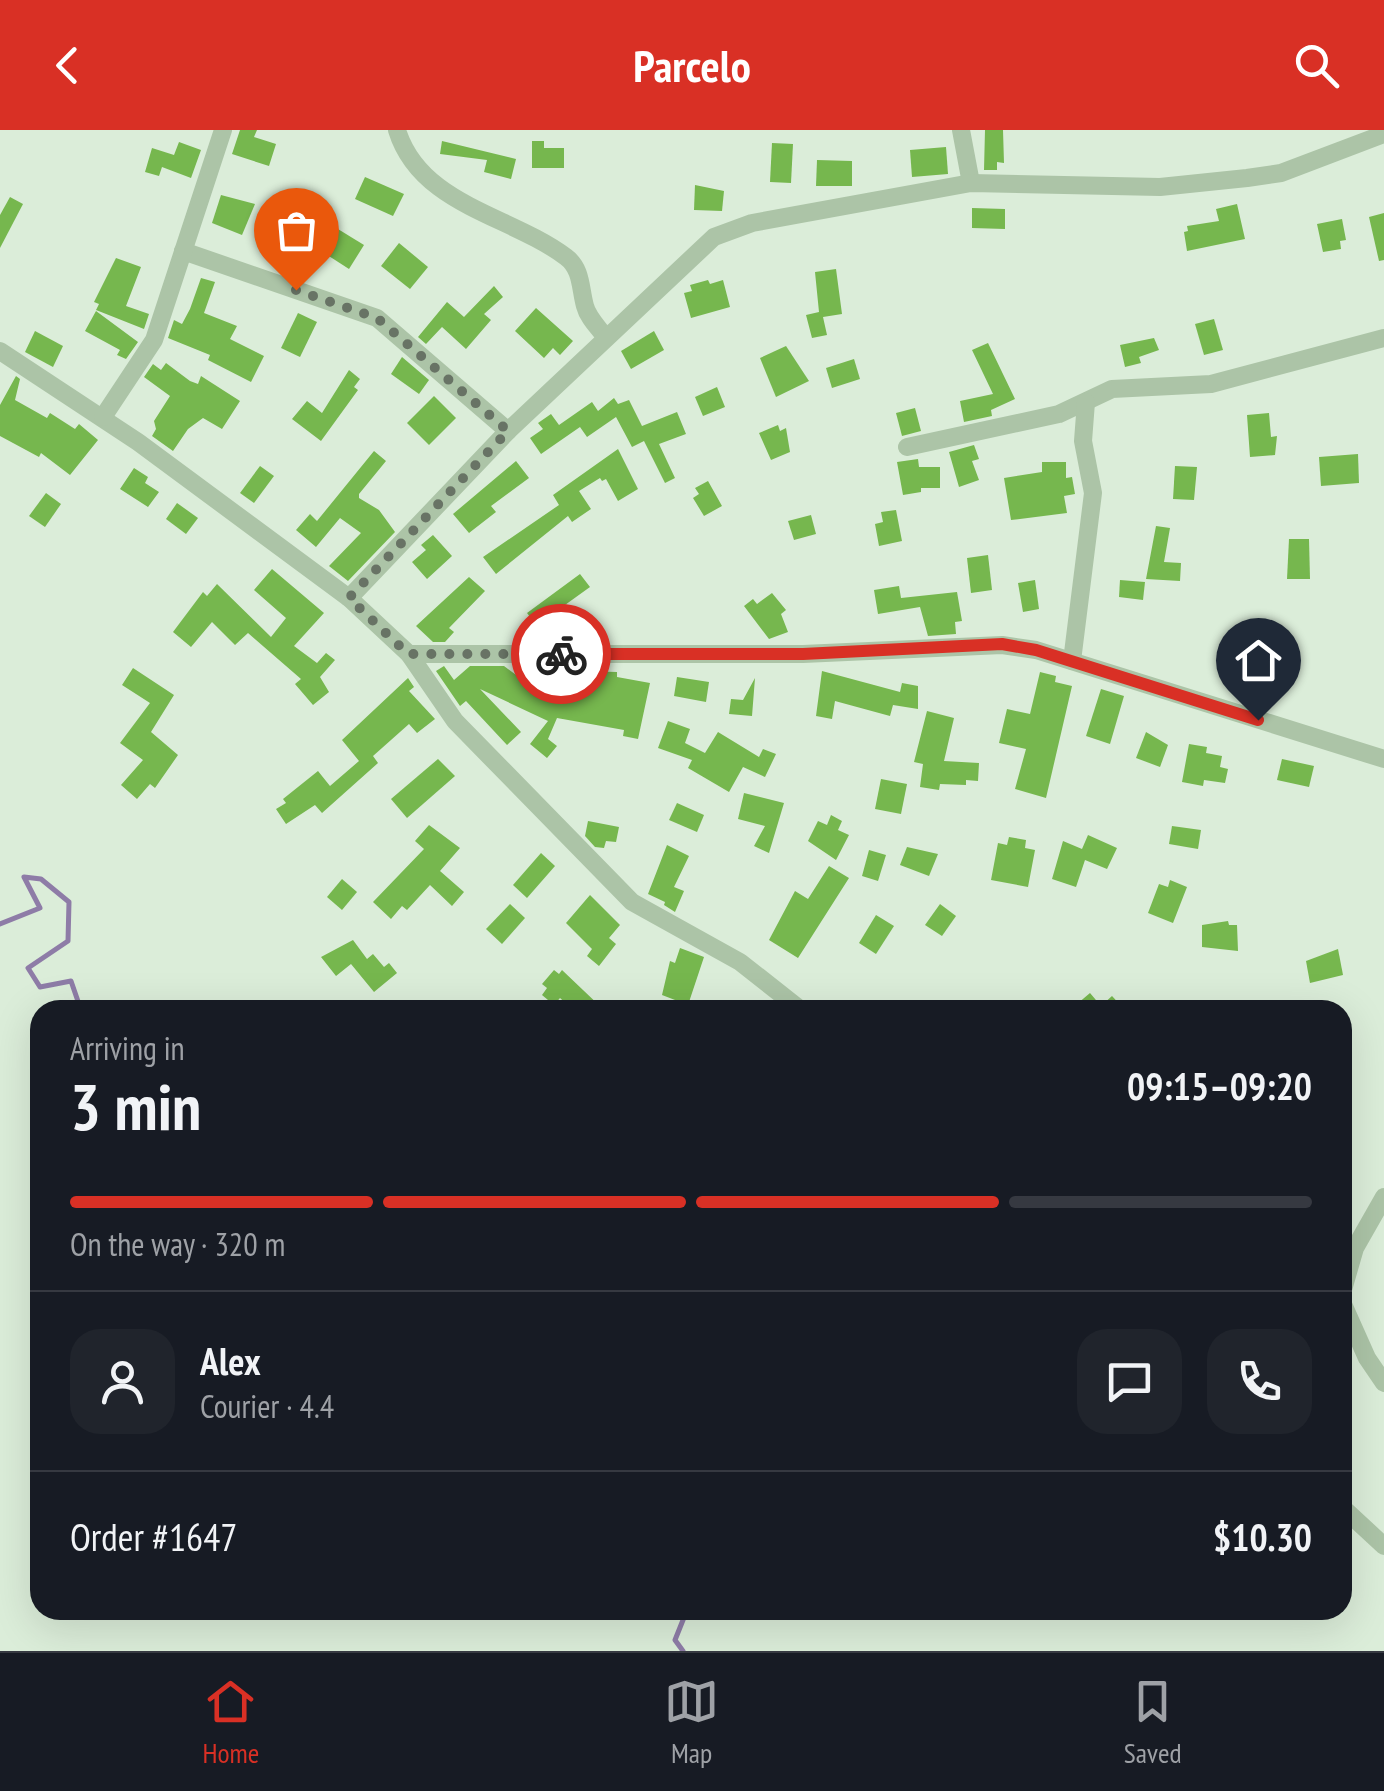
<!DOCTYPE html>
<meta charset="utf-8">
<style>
:root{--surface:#171b24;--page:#20242c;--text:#f1f3f6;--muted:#9ea1a6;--line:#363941;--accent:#d93025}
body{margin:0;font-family:"PT Sans Narrow",sans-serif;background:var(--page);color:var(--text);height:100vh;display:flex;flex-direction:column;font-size:38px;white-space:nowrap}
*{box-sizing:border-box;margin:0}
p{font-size:32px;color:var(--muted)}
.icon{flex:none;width:55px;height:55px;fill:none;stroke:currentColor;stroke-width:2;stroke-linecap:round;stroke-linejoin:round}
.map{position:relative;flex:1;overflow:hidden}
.side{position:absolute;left:30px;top:870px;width:1322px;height:620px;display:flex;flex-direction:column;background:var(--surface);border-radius:30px;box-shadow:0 10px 40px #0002}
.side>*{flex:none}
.pin{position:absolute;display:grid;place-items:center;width:85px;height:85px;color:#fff;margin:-102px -42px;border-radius:50% 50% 50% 0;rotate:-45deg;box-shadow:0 0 10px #0007}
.pin .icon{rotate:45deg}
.courier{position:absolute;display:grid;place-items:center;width:100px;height:100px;margin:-50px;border:8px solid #d93025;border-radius:50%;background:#fff;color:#222;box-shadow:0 2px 12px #0007}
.summary em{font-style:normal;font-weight:700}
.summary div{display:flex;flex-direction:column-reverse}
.summary{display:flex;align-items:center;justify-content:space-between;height:170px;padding:0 40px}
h1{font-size:65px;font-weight:700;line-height:75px}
.bar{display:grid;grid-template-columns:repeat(4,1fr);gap:15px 10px;align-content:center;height:120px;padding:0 40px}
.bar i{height:12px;border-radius:8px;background:var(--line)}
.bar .selected{background:var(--accent)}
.bar p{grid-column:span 4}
.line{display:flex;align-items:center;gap:25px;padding:0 40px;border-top:2px solid var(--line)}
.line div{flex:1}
.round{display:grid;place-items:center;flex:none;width:105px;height:105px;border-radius:30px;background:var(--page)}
header{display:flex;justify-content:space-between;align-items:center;height:130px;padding:0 40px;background:var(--accent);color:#fff;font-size:45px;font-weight:700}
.tabs{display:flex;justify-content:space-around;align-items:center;height:140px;border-top:2px solid var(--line);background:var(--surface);font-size:28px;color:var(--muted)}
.tabs a{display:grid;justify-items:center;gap:5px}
.tabs .selected{color:var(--accent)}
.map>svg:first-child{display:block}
</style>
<header><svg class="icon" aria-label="back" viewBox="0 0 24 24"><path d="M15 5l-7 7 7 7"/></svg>Parcelo<svg class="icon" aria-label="search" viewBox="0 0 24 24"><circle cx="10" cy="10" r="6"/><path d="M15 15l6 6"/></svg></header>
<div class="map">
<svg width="1384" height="1521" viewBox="0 0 1384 1521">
<rect width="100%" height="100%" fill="#dbedd9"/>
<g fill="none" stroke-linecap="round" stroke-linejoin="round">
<g stroke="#8e7ca7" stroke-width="5">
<path d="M0,794L40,778L24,747L41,749L69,772L68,811L28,838L40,857L71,851L81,880"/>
<path d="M683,1521L675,1510L687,1480"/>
</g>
</g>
<g fill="#76b74e">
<path d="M240,0H257L254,7L276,14L269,36L232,24Z"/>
<path d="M985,0H1003L1004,33L997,32V40H984Z"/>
<path d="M442,11L516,29L511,49L484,42L487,30L440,24Z"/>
<path d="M532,11H544V18H564V38H532Z"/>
<path d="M179,12L201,20L191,48L162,37L159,46L145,42L152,18L174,25Z"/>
<path d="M772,13L793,14L791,53L770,52Z"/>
<path d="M946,17L948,44L912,47L910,20Z"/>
<path d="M817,30L852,31V56H816Z"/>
<path d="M365,47L404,64L393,86L355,69Z"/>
<path d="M695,55L724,61L722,81L694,80Z"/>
<path d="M221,65L255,74L242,105L212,93Z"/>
<path d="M10,67L23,74L0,118V85Z"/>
<path d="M1237,74L1245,109L1187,121L1184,102L1188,101L1187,96L1219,91L1216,79Z"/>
<path d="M972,78L1005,79V99L972,98Z"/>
<path d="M1384,83V130L1379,131L1369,87Z"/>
<path d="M1342,89L1346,110L1340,111L1341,119L1323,122L1317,94Z"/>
<path d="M333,96L364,115L349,139L318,119Z"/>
<path d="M399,113L428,137L410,159L381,136Z"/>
<path d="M116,128L141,137L126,176L149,184L144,199L96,180L99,174L94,172Z"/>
<path d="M836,139L842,184L823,187L827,205L812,208L806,185L819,182L815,142Z"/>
<path d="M201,148L215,152L204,183L237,196L230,209L264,226L251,252L208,230L210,225L168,208L174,190L182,194L190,179Z"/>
<path d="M708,150L710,154L723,150L730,177L691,188L684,163L692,161L690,155Z"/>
<path d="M494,156L503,167L484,184L491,190L466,219L442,197L426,214L418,207L447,172L464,187Z"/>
<path d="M536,178L573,211L560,225L553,218L544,228L515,201Z"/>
<path d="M96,181L138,212L126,229L117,225L120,220L85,201Z"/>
<path d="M298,183L317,192L300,227L281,218Z"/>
<path d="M1214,189L1223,220L1204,225L1195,194Z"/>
<path d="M35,201L63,216L53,237L25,222Z"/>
<path d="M654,201L664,220L631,239L621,221Z"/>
<path d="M1154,208L1159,220L1139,227L1141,233L1125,237L1120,215Z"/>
<path d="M988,213L1015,269L991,280L992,286L964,292L960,271L993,264L972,220Z"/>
<path d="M786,216L809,251L776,267L760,228Z"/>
<path d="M402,227L429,250L419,264L391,244Z"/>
<path d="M854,229L860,249L832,258L826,238Z"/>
<path d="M166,233L190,251L198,254L201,246L240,271L222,299L203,288L188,299L173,321L152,306L156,299L154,291L170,266L144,247L153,234L161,240Z"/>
<path d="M349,240L360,249L354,257L358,260L321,311L292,289L307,271L322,283Z"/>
<path d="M16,246L20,249L15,270L47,288L50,283L75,299L79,294L98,310L70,345L41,323L39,327L0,306V275Z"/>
<path d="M717,257L725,277L703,286L695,267Z"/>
<path d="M434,266L456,288L429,315L407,293Z"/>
<path d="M614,268L618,274L629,270L642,296L677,282L686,304L659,314L675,348L665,353L644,311L632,317L616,287L587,307L580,297L541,324L530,308L543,299L538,293L551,284L559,295L592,272L598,281Z"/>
<path d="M915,278L921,301L902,306L896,283Z"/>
<path d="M1269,283L1271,307L1277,306L1275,325L1250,327L1247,285Z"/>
<path d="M778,295L780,301L786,298L790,322L771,330L759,303Z"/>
<path d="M974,315L979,329L972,331L979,350L959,357L949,322Z"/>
<path d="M618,319L638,359L618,371L606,349L602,351L600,348L579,361L591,379L572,392L568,386L496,444L483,427L559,375L553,365Z"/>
<path d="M374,321L386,331L359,364V368L379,380L395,402L348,451L329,436L361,403L340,388L316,417L296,400L310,384L317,391Z"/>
<path d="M1358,324L1359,353L1321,356L1319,327Z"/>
<path d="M918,329L919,337H940V358H921V362L903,365L897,332Z"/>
<path d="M516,331L529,348L491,376L496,382L469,403L453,384Z"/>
<path d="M1042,332H1066V348L1072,347L1075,364L1064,366L1067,383L1011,390L1004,348L1042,342Z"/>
<path d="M260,336L274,346L254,373L240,363Z"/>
<path d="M1175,336L1197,337L1194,370L1173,369Z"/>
<path d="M134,338L148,347L145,353L159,362L148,377L120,359Z"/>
<path d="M708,351L722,376L704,386L693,368L699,364L695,358Z"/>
<path d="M46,363L61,374L45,397L29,386Z"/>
<path d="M177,373L198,388L186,404L166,389Z"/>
<path d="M896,380L902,411L879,416L875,394L883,392L881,382Z"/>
<path d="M811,385L816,404L794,410L788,391Z"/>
<path d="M1156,396L1170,398L1164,432L1181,433L1180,451L1146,449Z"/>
<path d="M433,405L452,426L427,449L412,432L426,420L421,415Z"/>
<path d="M1289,409H1309L1310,449H1287Z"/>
<path d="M988,425L992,460L971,463L967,428Z"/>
<path d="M272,439L324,483L294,516L317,533L326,523L335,530L320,547L329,562L313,575L295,554L301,549L248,503L235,515L212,492L191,517L173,502L203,462L207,466L217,454L271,507L286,488L254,460Z"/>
<path d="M580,444L590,457L558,480L562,487L541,501L527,483Z"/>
<path d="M469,447L485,461L449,498L454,502L445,512H433L416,496Z"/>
<path d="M1035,450L1039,479L1023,482L1018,453Z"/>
<path d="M1120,450L1145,452L1143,470L1119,467Z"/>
<path d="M899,456L901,468L957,462L962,491L955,492L956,504L928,506L920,477L878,484L874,460Z"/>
<path d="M772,463L786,480L781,484L788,502L769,509L744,476L753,469L757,474Z"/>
<path d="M444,536L454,550L470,536H504L542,564L548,552L561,558L565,536H584L583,541L617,542V547L650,553L638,609L623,606L624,600L557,588L548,609L557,616L547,628L530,614L548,591L480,559L521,602L507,615L466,571L460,576L436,541Z"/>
<path d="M133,538L174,565L151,602L178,625L155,658L150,654L137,669L121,655L143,630L120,613L150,573L122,555Z"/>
<path d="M822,541L900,562L902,553L918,556V579L893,575L890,586L835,571L832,589L816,586Z"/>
<path d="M1040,542L1056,546L1055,552L1072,556L1046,668L1015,659L1026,619L999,613L1007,579L1030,584Z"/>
<path d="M677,547L709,552L706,572L674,566Z"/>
<path d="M408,548L414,557L409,561L435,589L417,603L409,594L373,626L378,633L322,683L315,675L286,694L276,679L286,673L283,669L318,641L330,656L359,631L342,610Z"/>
<path d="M755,548L752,586L729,584L731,569L743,570Z"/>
<path d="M1101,559L1124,566L1110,614L1086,606Z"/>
<path d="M927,581L954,588L944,631L979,633L978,651L966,650V655L940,654L939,660L920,657L923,634L914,632Z"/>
<path d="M668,591L690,599L685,613L705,623L718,602L759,627L763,619L776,624L765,647L743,637L729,662L688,638L692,630L658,618Z"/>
<path d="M1146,602L1168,615L1160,637L1136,628Z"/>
<path d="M1189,614L1207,617L1206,623L1222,626L1220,637L1228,639L1225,653L1204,650L1203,656L1182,652Z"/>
<path d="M438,629L455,646L407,688L391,669Z"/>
<path d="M1282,629L1314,636L1309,657L1277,650Z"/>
<path d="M881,649L907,654L901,684L875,679Z"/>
<path d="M744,663L784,673L769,723L754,716L765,696L738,689Z"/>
<path d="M677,673L704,685L697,702L669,690Z"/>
<path d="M831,685L842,691L838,700L849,705L836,730L808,711L818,691L827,695Z"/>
<path d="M588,691L619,697L616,712L606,711L604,718L595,717L585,706Z"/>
<path d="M429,695L460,718L440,741L464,762L452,776L430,755L407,780L402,776L391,789L373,772L424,719L415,711Z"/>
<path d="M1172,696L1201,700L1198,719L1169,714Z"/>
<path d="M1088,705L1117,718L1107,739L1085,730L1076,757L1052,749L1063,711L1082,719Z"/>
<path d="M1009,707L1026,710L1025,718L1035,720L1028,757L991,750L998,713L1007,715Z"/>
<path d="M667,715L689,726L674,757L684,761L675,782L664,775L665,772L648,764Z"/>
<path d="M907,717L938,724L929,746L900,735Z"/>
<path d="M869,720L886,725L878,751L862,746Z"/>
<path d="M541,723L555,736L527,768L513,755Z"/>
<path d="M829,736L849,748L798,828L769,810L795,761L808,769Z"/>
<path d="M342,749L357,762L342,780L327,767Z"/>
<path d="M1170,750L1187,757L1173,793L1148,783L1159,754L1168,757Z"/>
<path d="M590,765L620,795L609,808L616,814L599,836L587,826L592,819L566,793Z"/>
<path d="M510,774L525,788L502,814L486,799Z"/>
<path d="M940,774L956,786L942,806L925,795Z"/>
<path d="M876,785L894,796L876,824L859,813Z"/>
<path d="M1228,791L1229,795H1237L1238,821L1202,817V795Z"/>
<path d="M353,810L367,829L373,824L384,837L389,833L397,843L374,862L351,834L336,846L321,827Z"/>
<path d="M680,818L704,827L688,875L662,865L670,831L675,833Z"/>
<path d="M1338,819L1343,845L1310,853L1306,831Z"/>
<path d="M554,840L559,844L562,840L604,880H573L560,868L554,875L542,865L547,858L542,854Z"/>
<path d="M1090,863L1101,876L1112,866L1125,880H1083L1077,874Z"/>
</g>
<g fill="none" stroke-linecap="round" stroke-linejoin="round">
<g stroke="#acc4a7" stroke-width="18">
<path d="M397,0C420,75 510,85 566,127C582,139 580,158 585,176C588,188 599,198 606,208"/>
<path d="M961,0L971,53"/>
<path d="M183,121L377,188L508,301"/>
<path d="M0,221L138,312L349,468L409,524L455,591L632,772L740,832L801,880"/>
<path d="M103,287L154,210L223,0"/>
<path d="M907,317L1059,284L1112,259L1211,254L1384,208"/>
<path d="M349,468L508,301L714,107L752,93L971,53L1160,57L1247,48L1281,43L1384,4"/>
<path d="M409,524H803L1002,515L1036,520L1384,629"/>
<path d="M1072,531L1093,363L1083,311L1086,272"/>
<path d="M1342,1163L1355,1118L1384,1067"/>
<path d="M1342,1172L1367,1228L1384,1253"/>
<path d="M1342,1377L1384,1416"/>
</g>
</g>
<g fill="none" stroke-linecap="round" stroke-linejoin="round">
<path stroke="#687365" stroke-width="10" stroke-dasharray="0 18" d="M296,160L377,188L508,301L349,468L408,524H561"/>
<path stroke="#d93025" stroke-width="12" d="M561,524H803L1002,514L1036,520L1258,590"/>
</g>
</svg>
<div class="pin" style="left:296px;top:160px;background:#ea580c"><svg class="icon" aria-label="bag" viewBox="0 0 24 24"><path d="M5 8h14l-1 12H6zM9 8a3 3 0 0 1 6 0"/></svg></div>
<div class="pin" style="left:1258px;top:590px;background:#1f2937"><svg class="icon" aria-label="home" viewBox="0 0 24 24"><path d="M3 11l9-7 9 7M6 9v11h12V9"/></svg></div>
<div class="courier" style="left:561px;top:524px"><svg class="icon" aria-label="bike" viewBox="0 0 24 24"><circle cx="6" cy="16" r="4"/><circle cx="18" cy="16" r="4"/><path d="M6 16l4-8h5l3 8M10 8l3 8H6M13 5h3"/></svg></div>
<section class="side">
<div class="summary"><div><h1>3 min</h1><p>Arriving in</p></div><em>09:15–09:20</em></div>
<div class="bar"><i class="selected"></i><i class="selected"></i><i class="selected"></i><i></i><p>On the way · 320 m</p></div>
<div class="line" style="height:180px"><a class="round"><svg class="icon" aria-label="person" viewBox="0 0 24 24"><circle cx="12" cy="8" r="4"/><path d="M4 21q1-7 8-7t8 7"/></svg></a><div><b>Alex</b><p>Courier · 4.4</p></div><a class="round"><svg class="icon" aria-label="chat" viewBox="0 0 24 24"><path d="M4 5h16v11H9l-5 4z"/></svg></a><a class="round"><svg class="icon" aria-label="phone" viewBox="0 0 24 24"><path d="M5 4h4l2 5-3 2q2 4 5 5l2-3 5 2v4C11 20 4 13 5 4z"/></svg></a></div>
<div class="line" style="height:130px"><div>Order #1647</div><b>$10.30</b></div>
</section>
</div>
<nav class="tabs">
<a class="selected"><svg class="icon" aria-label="home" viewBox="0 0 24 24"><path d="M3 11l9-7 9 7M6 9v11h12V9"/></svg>Home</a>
<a><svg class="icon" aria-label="map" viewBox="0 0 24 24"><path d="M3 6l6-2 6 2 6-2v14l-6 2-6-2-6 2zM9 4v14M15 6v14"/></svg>Map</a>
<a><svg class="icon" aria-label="saved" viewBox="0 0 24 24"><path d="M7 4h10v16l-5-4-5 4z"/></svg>Saved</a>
</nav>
